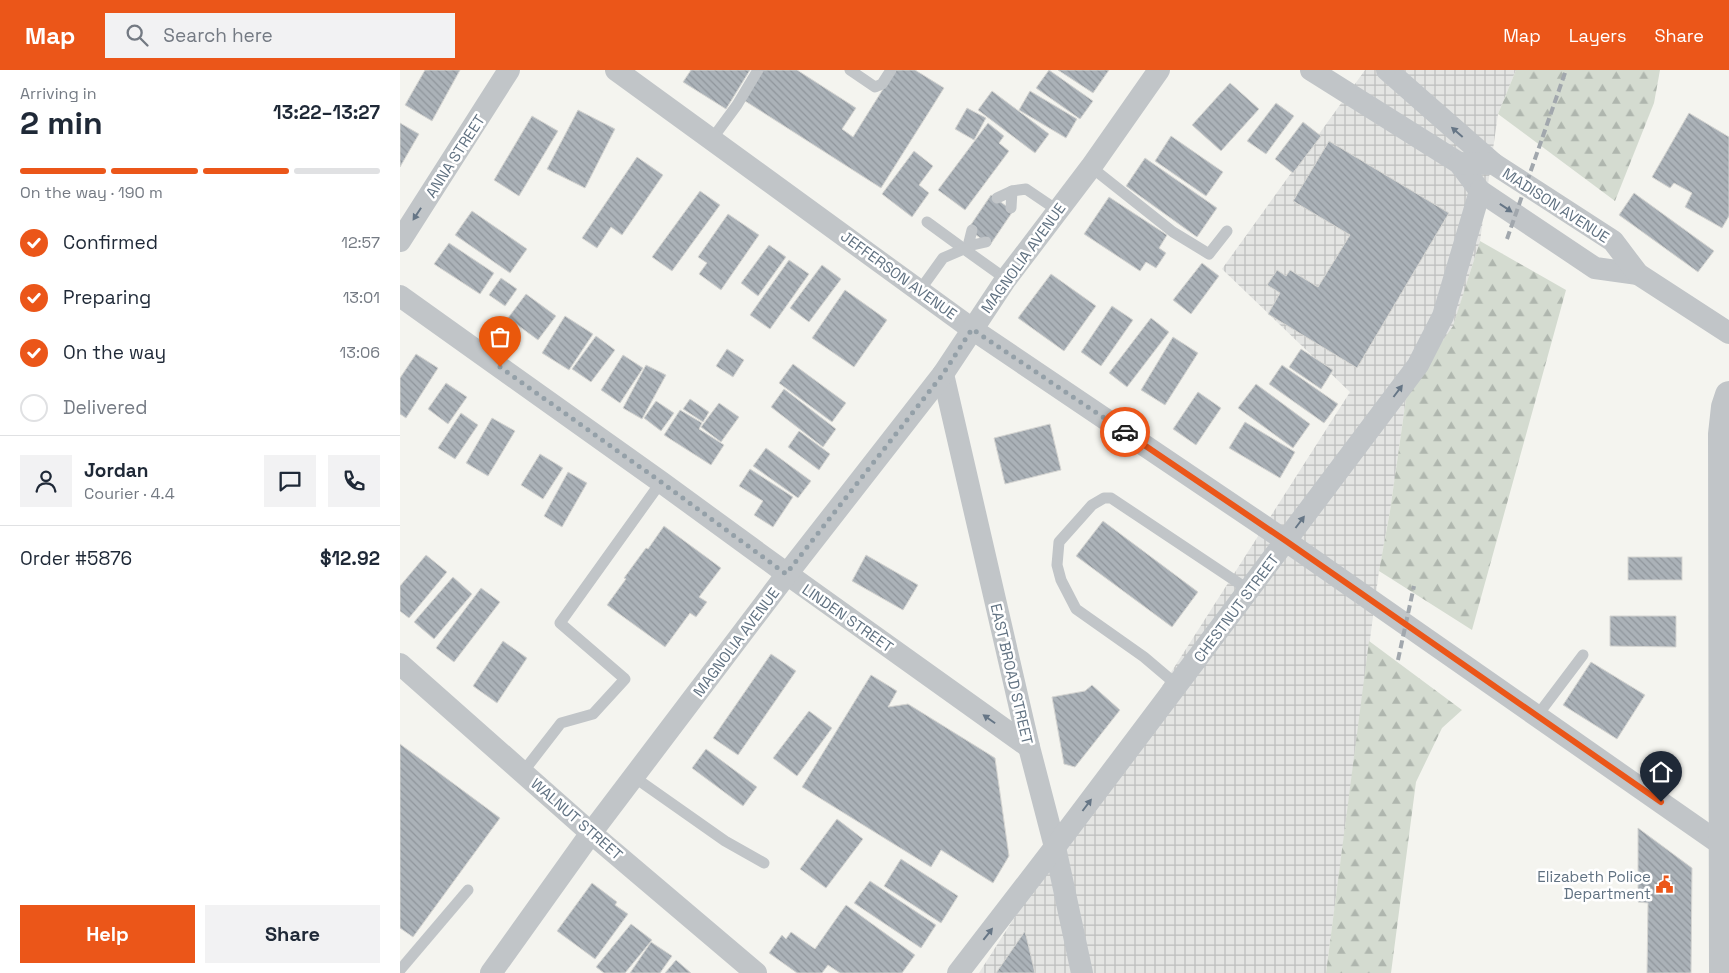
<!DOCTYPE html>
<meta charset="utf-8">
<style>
:root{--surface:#fff;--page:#f2f2f3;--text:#1f2937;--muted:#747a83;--line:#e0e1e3;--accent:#eb5619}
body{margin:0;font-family:"Space Grotesk",sans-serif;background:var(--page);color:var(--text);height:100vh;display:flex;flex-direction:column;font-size:19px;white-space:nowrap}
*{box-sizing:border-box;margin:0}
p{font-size:16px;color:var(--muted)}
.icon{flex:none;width:28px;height:28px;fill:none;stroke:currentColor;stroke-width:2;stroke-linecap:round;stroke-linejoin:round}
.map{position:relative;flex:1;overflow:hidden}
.sheet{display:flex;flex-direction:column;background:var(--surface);width:400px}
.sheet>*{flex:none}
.pin{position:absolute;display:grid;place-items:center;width:42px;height:42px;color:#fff;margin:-51px -21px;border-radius:50% 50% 50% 0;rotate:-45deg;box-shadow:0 0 5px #0007}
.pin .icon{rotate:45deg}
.courier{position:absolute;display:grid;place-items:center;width:50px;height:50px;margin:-25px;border:4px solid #eb5619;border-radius:50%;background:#fff;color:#222;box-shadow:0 1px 6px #0007}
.head em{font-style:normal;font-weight:800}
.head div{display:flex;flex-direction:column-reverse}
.head{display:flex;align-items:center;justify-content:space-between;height:85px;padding:0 20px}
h1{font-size:32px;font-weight:800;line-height:38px}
.bar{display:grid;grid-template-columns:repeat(4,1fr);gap:8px 5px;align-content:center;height:60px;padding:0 20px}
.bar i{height:6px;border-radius:4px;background:var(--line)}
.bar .on{background:var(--accent)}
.bar p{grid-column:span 4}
.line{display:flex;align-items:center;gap:12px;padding:0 20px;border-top:1px solid var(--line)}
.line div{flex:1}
.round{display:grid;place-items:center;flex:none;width:52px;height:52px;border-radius:0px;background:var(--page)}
ol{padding:0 20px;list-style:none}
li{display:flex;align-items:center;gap:15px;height:55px}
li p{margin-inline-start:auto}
li .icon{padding:5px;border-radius:50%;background:var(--accent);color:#fff;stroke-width:4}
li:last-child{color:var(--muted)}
li i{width:28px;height:28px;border:2px solid var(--line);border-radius:50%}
.cta{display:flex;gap:10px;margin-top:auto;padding:10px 20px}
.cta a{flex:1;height:58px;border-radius:0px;background:var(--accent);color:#fff;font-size:20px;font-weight:800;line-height:58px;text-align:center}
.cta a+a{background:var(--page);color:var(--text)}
header{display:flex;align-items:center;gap:30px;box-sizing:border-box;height:70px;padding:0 25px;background:var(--accent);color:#fff}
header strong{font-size:24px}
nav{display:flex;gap:28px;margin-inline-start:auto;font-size:18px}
.search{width:350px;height:45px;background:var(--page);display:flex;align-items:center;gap:12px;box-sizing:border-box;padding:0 18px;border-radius:0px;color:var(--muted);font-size:19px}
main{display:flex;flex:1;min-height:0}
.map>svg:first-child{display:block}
</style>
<header>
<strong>Map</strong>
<div class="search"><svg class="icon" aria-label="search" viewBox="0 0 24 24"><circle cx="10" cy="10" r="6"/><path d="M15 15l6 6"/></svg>Search here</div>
<nav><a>Map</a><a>Layers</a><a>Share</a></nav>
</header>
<main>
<section class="sheet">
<div class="head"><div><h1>2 min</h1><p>Arriving in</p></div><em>13:22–13:27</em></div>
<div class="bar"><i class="on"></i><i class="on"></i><i class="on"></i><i></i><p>On the way · 190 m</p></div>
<ol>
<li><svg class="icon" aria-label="check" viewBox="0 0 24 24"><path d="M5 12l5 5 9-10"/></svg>Confirmed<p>12:57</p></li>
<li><svg class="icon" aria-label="check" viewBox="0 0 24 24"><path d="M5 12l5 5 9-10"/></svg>Preparing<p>13:01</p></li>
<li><svg class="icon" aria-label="check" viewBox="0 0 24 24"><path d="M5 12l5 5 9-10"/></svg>On the way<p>13:06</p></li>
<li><i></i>Delivered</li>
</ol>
<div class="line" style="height:90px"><a class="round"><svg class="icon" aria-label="person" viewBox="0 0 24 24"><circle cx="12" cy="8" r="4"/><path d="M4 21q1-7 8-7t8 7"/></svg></a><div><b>Jordan</b><p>Courier · 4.4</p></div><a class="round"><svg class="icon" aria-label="chat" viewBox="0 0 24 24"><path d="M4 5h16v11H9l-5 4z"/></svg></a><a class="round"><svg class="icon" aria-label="phone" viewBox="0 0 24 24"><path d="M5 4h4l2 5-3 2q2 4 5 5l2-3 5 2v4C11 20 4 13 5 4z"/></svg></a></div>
<div class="line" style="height:65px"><div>Order #5876</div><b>$12.92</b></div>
<div class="cta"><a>Help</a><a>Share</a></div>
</section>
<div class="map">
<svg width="1329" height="903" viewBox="0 0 1329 903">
<defs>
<pattern id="industrial-grid" width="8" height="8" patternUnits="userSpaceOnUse" patternTransform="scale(1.25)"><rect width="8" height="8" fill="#e4e5e3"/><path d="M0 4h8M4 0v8" fill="none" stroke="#bcbebd"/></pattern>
<pattern id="forest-firs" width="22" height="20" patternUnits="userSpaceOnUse" patternTransform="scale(1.25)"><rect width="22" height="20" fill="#d4dbd0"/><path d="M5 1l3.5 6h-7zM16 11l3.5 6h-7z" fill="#afb6ae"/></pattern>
<pattern id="building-back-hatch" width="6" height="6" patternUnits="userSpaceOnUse" patternTransform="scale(1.25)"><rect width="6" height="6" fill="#abb2b8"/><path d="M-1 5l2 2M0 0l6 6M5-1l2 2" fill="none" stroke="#8f959b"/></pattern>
</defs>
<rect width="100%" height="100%" fill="#f4f4ef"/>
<path fill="url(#industrial-grid)" d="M965,0H1116L1098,44L1080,171L1053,257L1007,322L990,441L979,501L926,903H579L950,322L822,199Z"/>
<g fill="url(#forest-firs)">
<path d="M1116,0H1260L1254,33L1215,131L1098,44Z"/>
<path d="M1080,171L1166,220L1072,560L979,501L990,441L1007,322L1053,256Z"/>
<path d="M969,571L1062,640L1042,658L1016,712L991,903H926Z"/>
</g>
<g fill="url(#building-back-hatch)" stroke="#d5d5d2">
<path d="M25,0H60L32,51L5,35Z"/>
<path d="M291,0H350L326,39L283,12Z"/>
<path d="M360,0H397L456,38L442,59L453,67L495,0H515L544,18L481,118L342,29Z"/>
<path d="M649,0L693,31L680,49L636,18Z"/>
<path d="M658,0H709L693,23Z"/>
<path d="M830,13L859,39L821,81L792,55Z"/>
<path d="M592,21L649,64L635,83L578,40Z"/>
<path d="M630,21L677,49L666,68L619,40Z"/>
<path d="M876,33L894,46L866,84L847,71Z"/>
<path d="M567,38L586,48L574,70L555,59Z"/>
<path d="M178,40L215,59L185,118L147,99Z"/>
<path d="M1289,43L1329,67V146L1322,158L1285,137L1292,123L1274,113L1270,118L1252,107Z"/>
<path d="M132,46L158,61L119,126L94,110Z"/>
<path d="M903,52L921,66L893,103L875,89Z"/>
<path d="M0,53L19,64L0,97Z"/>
<path d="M588,53L604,66L599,73L609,81L565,140L538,120Z"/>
<path d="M771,66L823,102L806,126L755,91Z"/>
<path d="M929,71L1049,143L957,298L868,244L880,223L867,215L877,200L886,206L890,200L918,217L950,165L893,131Z"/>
<path d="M514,81L533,96L519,115L529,123L512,147L482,124Z"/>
<path d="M237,87L263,105L222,165L211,157L197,178L182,168Z"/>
<path d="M745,88L817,138L797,167L726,116Z"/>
<path d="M300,121L320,135L272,201L252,187Z"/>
<path d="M1234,123L1314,181L1298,202L1219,145Z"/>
<path d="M591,125L613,141L590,175L568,159Z"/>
<path d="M709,127L767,165L759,178L766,183L756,198L746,192L740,201L684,164Z"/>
<path d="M72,141L127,179L110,203L55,165Z"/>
<path d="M328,144L359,165L321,220L299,204L307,193L298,187Z"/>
<path d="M49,173L94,203L80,224L34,194Z"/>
<path d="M369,175L386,187L358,226L341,213Z"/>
<path d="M389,190L409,204L370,259L350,245Z"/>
<path d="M802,193L819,206L791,244L773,230Z"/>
<path d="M422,195L441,209L409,252L390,238Z"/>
<path d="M651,204L696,236L664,281L618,248Z"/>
<path d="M101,208L117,219L105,236L89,225Z"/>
<path d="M445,220L487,250L454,297L412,268Z"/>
<path d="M126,224L156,246L138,270L108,248Z"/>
<path d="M712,236L733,250L701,296L681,282Z"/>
<path d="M165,246L193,264L169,300L142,283Z"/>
<path d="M751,248L769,262L727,317L709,303Z"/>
<path d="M196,266L215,280L191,312L172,299Z"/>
<path d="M773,267L798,283L765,335L741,320Z"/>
<path d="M327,279L344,290L333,307L316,296Z"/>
<path d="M901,279L933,300L921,319L889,297Z"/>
<path d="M16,284L38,298L6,348L0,344V308Z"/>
<path d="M223,285L243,298L220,333L201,320Z"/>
<path d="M393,294L446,333L432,352L379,313Z"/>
<path d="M246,295L266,305L242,349L223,338Z"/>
<path d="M882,295L938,334L924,353L869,314Z"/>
<path d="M46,313L67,327L48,354L28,339Z"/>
<path d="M856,314L910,354L893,378L838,338Z"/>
<path d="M384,319L436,359L423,377L371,337Z"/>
<path d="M798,322L821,338L796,375L773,359Z"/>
<path d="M290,329L309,342L303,352L283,339Z"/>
<path d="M256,331L274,343L261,361L244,348Z"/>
<path d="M319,333L339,347L321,372L301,357Z"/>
<path d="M280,340L302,353L299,359L324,375L311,395L264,365Z"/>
<path d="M61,343L78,355L55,389L38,378Z"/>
<path d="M92,348L115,361L88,406L66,393Z"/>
<path d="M845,352L895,382L880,408L829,378Z"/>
<path d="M650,354L661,400L605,414L594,368Z"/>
<path d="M399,361L430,384L419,400L388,377Z"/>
<path d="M366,378L411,411L398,428L353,396Z"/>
<path d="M140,384L163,398L143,429L121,415Z"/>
<path d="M350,399L393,427L373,457L354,445L363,431L339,416Z"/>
<path d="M168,402L187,413L162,457L144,446Z"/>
<path d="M703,451L798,522L772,557L676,486Z"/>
<path d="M264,456L321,498L299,527L307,532L296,547L290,543L265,577L207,535L226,509L224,508L246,478L248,479Z"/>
<path d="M26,485L47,502L9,548L0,541V516Z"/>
<path d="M466,485L518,515L503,540L452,511Z"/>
<rect x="1228" y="487" width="54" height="23"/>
<path d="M53,507L72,524L34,569L14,552Z"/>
<path d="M81,518L100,532L54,592L36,578Z"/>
<path d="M1210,546H1276V577L1210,576Z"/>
<path d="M103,571L127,588L97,633L73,616Z"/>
<path d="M371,584L396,601L338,685L313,668Z"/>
<path d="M1191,592L1245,625L1217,669L1163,635Z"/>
<path d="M471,605L497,621L488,637L508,634L595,688L609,786L593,813L541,780L531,797L402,717Z"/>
<path d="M692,615L720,640L675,697L664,694L652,627L685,621Z"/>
<path d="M409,641L432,658L397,706L373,688Z"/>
<path d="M0,674L100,748L13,867L0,858Z"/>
<path d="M306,679L357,717L343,736L292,698Z"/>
<path d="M437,749L463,769L426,818L400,799Z"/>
<path d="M1238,758L1292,798L1291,903H1247L1248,833L1238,832Z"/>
<path d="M501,789L558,826L541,853L484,816Z"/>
<path d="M470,811L536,855L521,878L454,833Z"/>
<path d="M192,813L217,832L215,835L228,844L195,889L157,861Z"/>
<path d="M446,835L515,885L502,903H440L428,895L422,903H397L369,883L382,865L386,869L391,862L415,879Z"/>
<path d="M231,854L252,870L225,903H204L196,897Z"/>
<path d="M625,861L635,903H596Z"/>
<path d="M251,872L272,886L260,903H230Z"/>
<path d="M276,890L291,903H265Z"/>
</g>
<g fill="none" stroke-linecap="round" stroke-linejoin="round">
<g stroke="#c1c5c8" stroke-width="11">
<path d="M450,0L475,17L482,14L491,0"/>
<path d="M312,69L337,35L358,0"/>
<path d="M691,97L773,162L809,184L827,161"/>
<path d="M612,121L626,119L657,140"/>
<path d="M597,128L612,121L611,138"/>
<path d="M527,152L564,179L568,176"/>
<path d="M572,160L568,176L586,172"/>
<path d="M520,220L543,188L564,179L606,209"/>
<path d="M777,615L744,587L676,539L661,510L657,495L659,472L692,435L704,428H711L849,520"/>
<path d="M1137,646L1183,585"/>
<path d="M123,702L161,653L193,644L225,609L160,553L261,412"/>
<path d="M234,707L325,771L364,793"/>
<path d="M0,900L68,820"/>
</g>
<g stroke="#c1c5c8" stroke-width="22">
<path d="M216,0L572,259L886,471L1329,780"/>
<path d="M911,0L1059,93L1080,121L1195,198L1238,204"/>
<path d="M987,0L1094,94"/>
<path d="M1059,93L1094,94L1213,171L1238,204L1329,263"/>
<path d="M0,171L109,0"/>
<path d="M0,226L261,412L387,504L629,677"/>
<path d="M543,304L629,677L655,777L682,903"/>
<path d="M0,594L191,763L356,903"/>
<path d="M91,903L191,763L387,504L543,304L606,209L691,97L759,0"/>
<path d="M558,903L655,777L1018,295L1043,246L1080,121"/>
</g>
<path stroke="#c1c5c8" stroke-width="28" d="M1323,903L1322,364L1325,337L1329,325"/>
<g stroke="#a1a7ad" stroke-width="4" stroke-dasharray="8 4" stroke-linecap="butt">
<path d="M1107,169L1166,0"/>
<path d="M998,590L1014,516"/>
</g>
</g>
<defs><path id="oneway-solid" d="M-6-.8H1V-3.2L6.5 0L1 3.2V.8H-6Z" transform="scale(1.25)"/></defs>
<g fill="#667686">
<use href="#oneway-solid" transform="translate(1057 62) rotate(-139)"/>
<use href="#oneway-solid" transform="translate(1106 138) rotate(34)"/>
<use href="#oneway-solid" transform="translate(17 144) rotate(123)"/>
<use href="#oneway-solid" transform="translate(998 321) rotate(-53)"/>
<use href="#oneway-solid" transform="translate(900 452) rotate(-53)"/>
<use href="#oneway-solid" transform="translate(589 649) rotate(-145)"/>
<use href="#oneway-solid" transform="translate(687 735) rotate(-53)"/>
<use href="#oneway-solid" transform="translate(588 864) rotate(-52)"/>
</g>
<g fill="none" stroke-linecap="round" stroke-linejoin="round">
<path stroke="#94a0a8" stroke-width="5" stroke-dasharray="0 9" d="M100,297L261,412L386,504L543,304L572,259L725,362"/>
<path stroke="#eb5619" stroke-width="6" d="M725,362L886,471L1261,732"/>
</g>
<defs>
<symbol id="civic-bare" viewBox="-9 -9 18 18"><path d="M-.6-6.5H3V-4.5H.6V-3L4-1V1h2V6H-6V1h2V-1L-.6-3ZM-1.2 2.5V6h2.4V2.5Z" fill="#eb5619" stroke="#fff" stroke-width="2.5" paint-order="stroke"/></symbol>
</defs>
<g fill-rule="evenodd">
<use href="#civic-bare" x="1252" y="802" width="25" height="25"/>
</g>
<g text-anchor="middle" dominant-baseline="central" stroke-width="5" stroke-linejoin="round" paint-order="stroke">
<g font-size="15" fill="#617282" stroke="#fff">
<text transform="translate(55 86) rotate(-57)">ANNA STREET</text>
<text transform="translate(1156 135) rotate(33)">MADISON AVENUE</text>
<text transform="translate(623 188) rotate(-54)">MAGNOLIA AVENUE</text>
<text transform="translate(499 205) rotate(36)">JEFFERSON AVENUE</text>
<text transform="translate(836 538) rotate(-53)">CHESTNUT STREET</text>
<text transform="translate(448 548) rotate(35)">LINDEN STREET</text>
<text transform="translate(336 572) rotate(-53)">MAGNOLIA AVENUE</text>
<text transform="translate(612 604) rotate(77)">EAST BROAD STREET</text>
<text transform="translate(177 749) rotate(41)">WALNUT STREET</text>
</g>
<g font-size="15" fill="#617282" stroke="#fff" text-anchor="end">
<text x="1251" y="806">Elizabeth Police<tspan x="1251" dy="17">Department</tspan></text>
</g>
</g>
</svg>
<div class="pin" style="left:100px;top:297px;background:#ea580c"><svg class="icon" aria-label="bag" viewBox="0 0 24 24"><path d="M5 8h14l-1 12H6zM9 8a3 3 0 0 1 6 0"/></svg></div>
<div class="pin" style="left:1261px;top:732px;background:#1f2937"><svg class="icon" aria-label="home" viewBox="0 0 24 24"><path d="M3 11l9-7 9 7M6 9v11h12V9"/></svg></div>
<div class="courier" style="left:725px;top:362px"><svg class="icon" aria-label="car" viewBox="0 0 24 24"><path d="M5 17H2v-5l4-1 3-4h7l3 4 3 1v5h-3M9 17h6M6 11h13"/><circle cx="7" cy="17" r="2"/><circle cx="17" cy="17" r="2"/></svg></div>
</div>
</main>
